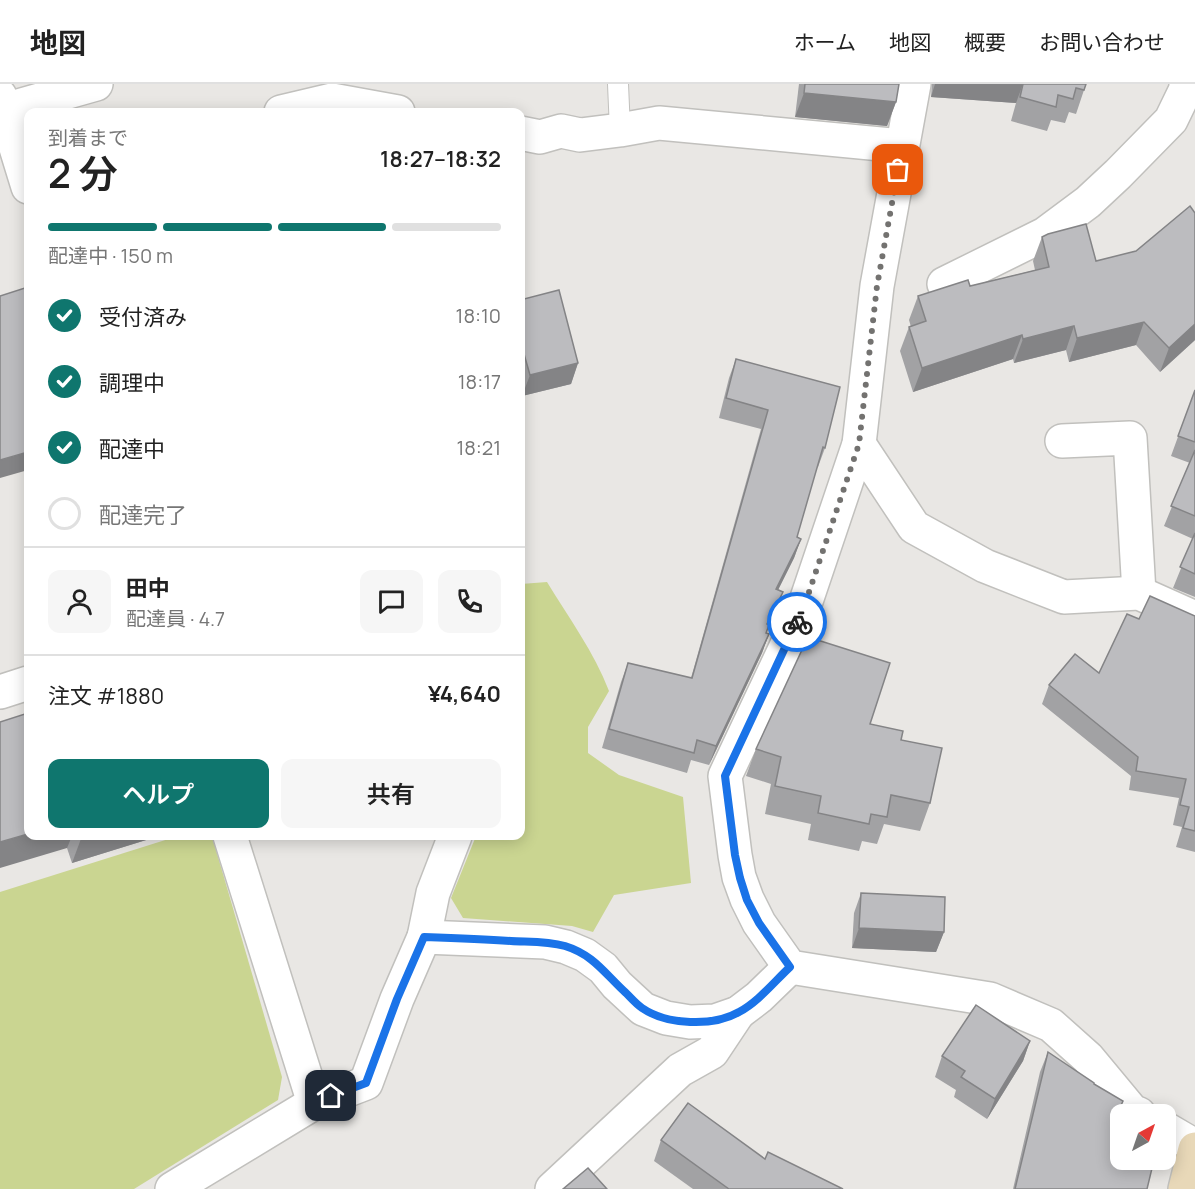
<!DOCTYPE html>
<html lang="ja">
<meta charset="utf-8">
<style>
:root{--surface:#fff;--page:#f6f6f6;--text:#222;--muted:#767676;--line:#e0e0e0;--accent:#0f766e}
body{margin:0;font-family:Manrope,"Noto Sans JP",sans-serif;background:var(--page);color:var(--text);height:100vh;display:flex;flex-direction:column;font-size:22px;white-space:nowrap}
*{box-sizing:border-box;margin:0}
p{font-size:20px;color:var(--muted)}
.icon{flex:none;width:33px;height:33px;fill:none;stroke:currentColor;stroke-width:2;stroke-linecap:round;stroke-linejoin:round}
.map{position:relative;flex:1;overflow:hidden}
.panel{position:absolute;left:24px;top:24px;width:501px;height:732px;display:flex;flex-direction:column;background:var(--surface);border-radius:12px;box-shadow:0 3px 15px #0003}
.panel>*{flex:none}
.needle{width:39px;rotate:40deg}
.tools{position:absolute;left:1110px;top:1020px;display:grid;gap:12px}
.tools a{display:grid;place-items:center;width:66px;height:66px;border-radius:12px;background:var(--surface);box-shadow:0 3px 15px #0003;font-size:30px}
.pin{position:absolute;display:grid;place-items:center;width:51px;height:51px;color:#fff;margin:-26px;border-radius:12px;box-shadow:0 3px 9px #0006}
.courier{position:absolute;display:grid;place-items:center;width:60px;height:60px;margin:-30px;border:4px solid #1a73e8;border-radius:50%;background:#fff;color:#222;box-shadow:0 2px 8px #0007}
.summary em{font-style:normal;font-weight:600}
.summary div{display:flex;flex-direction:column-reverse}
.summary{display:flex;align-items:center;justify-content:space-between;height:102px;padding:0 24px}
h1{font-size:39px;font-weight:600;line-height:45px}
.bar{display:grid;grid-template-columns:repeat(4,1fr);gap:9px 6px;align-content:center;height:72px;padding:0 24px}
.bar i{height:8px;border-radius:4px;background:var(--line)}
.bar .on{background:var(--accent)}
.bar p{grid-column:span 4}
.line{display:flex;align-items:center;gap:15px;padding:0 24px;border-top:2px solid var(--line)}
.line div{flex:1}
.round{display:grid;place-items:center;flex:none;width:63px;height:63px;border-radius:12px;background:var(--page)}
ol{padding:0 24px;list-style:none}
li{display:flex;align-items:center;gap:18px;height:66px}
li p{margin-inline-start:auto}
li .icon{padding:6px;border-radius:50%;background:var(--accent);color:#fff;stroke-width:4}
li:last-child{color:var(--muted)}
li i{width:33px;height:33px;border:3px solid var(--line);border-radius:50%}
.button{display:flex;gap:12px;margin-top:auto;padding:12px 24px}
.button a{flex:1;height:69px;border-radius:12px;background:var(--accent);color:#fff;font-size:24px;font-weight:600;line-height:69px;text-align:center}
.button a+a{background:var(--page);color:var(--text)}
header{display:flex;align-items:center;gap:36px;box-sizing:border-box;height:84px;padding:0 30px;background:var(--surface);border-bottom:2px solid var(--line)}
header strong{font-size:28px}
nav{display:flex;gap:33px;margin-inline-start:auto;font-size:21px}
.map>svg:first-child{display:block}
</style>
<header>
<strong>地図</strong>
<nav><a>ホーム</a><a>地図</a><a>概要</a><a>お問い合わせ</a></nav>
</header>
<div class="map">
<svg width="1195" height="1105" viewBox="0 0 1195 1105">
<rect width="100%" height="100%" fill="#e9e7e4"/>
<g fill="#cad591">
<path d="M547,498C569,534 594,568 609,607L588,643V669L619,691L683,713L691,799L614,811L593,848L572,842L463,834L451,814L476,752H520L521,500Z"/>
<path d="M178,752H212L282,993L278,1016L134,1105H0V808Z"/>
</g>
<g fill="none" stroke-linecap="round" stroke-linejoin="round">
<defs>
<path id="lane" d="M618,0L620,46"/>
<g id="street">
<path d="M914,0L877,202L859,360L802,529L725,692L735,771L739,793L747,815L759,839L790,883L990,915L1051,941L1088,974L1132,1027L1139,1030"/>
<path d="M0,12L28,103"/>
<path d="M4,26L96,0"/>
<path d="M281,28L332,16L398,28"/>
<path d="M520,49L540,53L561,47L580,51L620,46L659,39L902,62"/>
<path d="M944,200L1045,150L1088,118L1118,90L1171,36L1186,5V0"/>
<path d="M1062,357L1130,354L1139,509"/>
<path d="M859,360L914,443L985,482L1064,513L1139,509L1195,534"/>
<path d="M0,608L28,599"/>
<path d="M230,752L314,1019"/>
<path d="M424,853L433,809L455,752"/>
<path d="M1166,1045L1195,1062"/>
<path d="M172,1105L314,1019L366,999L397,915L424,853L545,858L566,863L585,871L603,884L617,901L643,925L666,934L690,938L715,937L738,929L759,913L790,883"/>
<path d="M552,1105L680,986L712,968L738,929"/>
</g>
<path id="secondary" d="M1185,1105L1195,1065"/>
</defs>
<use href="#lane" stroke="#c1c0bd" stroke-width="22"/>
<use href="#street" stroke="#c1c0bd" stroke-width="36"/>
<use href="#secondary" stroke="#c1c0bd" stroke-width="36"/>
<use href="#lane" stroke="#fff" stroke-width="20"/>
<use href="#street" stroke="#fff" stroke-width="33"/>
<use href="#secondary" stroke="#e8d8b8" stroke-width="33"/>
</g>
<g fill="#a2a2a4">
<path d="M799,0H899L896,18L887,42L795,33Z"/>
<path d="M932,0H1086L1076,30L1069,28L1065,39L1051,36L1047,47L1011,37L1016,19L931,13Z"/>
<path d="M1195,129V256L1160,288L1136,261L1069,278L1066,266L1014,279L1013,275L913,308L900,267L909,243H911L909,236L918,212L970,202L1035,186L1033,177L1042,153L1096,177L1136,167Z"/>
<path d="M520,216L578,279L571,300L522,312L520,305Z"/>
<path d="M736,275L825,364L818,383H817L797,453L801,455L794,474L778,506L776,527L769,541L766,549L769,550L762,569L709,681L691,676L687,689L602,664L621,598L628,579L691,594L761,345L719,334L729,294Z"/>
<path d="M1195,306V513L1173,504L1193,455L1164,442L1190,379L1171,372Z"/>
<path d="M1195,532V768L1176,763L1182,743L1173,741L1179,714L1129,706L1131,692L1042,620L1049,601L1099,589L1139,535Z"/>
<path d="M870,640L901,656L930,719L920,747L884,740L877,760L862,757L859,767L808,756L811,740L765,730L771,700L746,692L756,665Z"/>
<path d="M28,752H159L72,779L67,764Z"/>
<path d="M861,809L944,848L936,868L852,864L854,829Z"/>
<path d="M1030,957L1023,977L987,1035L954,1013L956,1006L935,993L942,972Z"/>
<path d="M1048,968L1094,1000L1119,1029L1120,1030V1054L1118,1058L1147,1105H1013L1040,988Z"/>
<path d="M661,1056L765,1075L843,1105H693L654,1077Z"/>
</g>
<g fill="#848486">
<path d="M935,0H1023L1016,19L931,13Z"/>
<path d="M804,9L896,18L887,42L795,33Z"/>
<path d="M1195,236V256L1160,288L1169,264Z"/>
<path d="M1144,238L1136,261L1069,278L1077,254Z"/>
<path d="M1074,242L1066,266L1014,279L1023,255Z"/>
<path d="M1022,251L1013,275L913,308L922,284Z"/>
<path d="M578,279L571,300L522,312L530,291Z"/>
<path d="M28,368V386L0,394V376Z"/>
<path d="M801,455L794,474L769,524L776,505Z"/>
<path d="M783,508L776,527L760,559L767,540Z"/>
<path d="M769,550L762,569L709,681L716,662Z"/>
<path d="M28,750V752H72L67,764L0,784V758Z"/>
<path d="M82,752H159L72,779Z"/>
<path d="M859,844L944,848L936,868L852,864Z"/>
<path d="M1030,957L1023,977L987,1035L995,1015Z"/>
<path d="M1120,1049V1054L1109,1078L1116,1058Z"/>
</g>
<g fill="#bcbcbf" stroke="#848486" stroke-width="1.5">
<path d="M805,0H899L896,18L804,9Z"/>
<path d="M1023,0H1086L1084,6L1076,4L1073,15L1058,11L1056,23L1020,13Z"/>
<path d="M1190,122L1195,129V240L1169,264L1144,238L1077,254L1074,242L1023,255L1022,251L922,284L909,243L926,237L918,212L968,196L970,202L1049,183L1042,153L1048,150L1086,140L1096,177L1136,167Z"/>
<path d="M28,203V368L0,376V212Z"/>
<path d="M559,206L578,279L530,291L520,256V216Z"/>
<path d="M736,275L840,303L825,364L823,363L797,453L801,455L776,505L783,508L767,540L769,541L766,549L769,550L716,662L697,656L694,669L609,645L628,579L692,594L768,326L726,314Z"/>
<path d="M1195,306V358L1178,352Z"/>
<path d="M1195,366V432L1171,422Z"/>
<path d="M1195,449V490L1180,483Z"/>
<path d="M1150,512L1195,532V747L1183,744L1189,723L1180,721L1186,695L1136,687L1138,673L1049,601L1075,570L1099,589L1127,530L1139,535Z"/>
<path d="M808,553L890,579L870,640L903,647L901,656L942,664L930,719L891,711L887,733L871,730L869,740L818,729L821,712L775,702L781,673L756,665Z"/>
<path d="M28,629V750L0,758V638Z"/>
<path d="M861,809L945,813L944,848L859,844Z"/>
<path d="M976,921L1030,957L995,1015L961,993L965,987L942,972Z"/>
<path d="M1048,968L1094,999V1000L1123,1017L1118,1028L1123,1030H1120V1049L1116,1058L1120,1059V1076H1154L1147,1105H1015Z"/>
<path d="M688,1019L765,1075L768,1068L843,1105H729L661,1056Z"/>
<path d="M588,1084L607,1105H563Z"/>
</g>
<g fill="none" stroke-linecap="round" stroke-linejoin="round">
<path stroke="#737270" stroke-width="6" stroke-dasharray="0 10.8" d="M797,538L802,529L859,360L877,202L898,86"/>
<path stroke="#1a73e8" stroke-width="8" d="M331,1012L366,999L397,915L424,853C453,854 482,855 511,857C529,858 547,857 565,862C594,871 605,890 626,909C631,914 636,920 642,924C667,941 713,943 739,928C758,918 774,898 790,883L759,839L747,816L740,794L735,771L725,692L797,538"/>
</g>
</svg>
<div class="tools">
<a><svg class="needle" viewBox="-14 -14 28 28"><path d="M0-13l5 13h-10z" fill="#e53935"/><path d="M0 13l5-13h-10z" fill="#767676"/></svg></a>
</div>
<div class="pin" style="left:898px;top:86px;background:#ea580c"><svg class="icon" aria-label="bag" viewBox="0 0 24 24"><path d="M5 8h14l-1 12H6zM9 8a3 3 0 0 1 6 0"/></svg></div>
<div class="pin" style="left:331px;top:1012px;background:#1f2937"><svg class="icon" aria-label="home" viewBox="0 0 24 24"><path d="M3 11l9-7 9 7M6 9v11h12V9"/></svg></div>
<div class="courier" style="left:797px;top:538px"><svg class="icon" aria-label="bike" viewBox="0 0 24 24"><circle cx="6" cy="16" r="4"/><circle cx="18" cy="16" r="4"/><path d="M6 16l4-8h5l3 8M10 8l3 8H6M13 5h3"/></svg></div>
<section class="panel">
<div class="summary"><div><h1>2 分</h1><p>到着まで</p></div><em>18:27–18:32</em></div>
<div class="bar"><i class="on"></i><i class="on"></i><i class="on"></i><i></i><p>配達中 · 150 m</p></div>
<ol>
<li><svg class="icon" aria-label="check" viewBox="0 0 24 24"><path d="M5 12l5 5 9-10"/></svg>受付済み<p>18:10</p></li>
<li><svg class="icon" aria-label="check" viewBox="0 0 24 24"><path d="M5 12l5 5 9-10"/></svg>調理中<p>18:17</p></li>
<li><svg class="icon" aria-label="check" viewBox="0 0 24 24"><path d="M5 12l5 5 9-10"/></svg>配達中<p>18:21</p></li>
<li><i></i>配達完了</li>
</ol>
<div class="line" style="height:108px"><a class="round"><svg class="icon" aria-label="person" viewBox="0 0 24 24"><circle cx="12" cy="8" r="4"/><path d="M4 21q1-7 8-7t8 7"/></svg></a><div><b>田中</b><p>配達員 · 4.7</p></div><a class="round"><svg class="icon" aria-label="chat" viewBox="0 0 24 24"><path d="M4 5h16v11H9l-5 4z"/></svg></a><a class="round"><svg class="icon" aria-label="phone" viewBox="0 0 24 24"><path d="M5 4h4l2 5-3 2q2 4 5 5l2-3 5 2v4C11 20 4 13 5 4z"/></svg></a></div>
<div class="line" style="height:78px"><div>注文 #1880</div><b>¥4,640</b></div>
<div class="button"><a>ヘルプ</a><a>共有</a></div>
</section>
</div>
